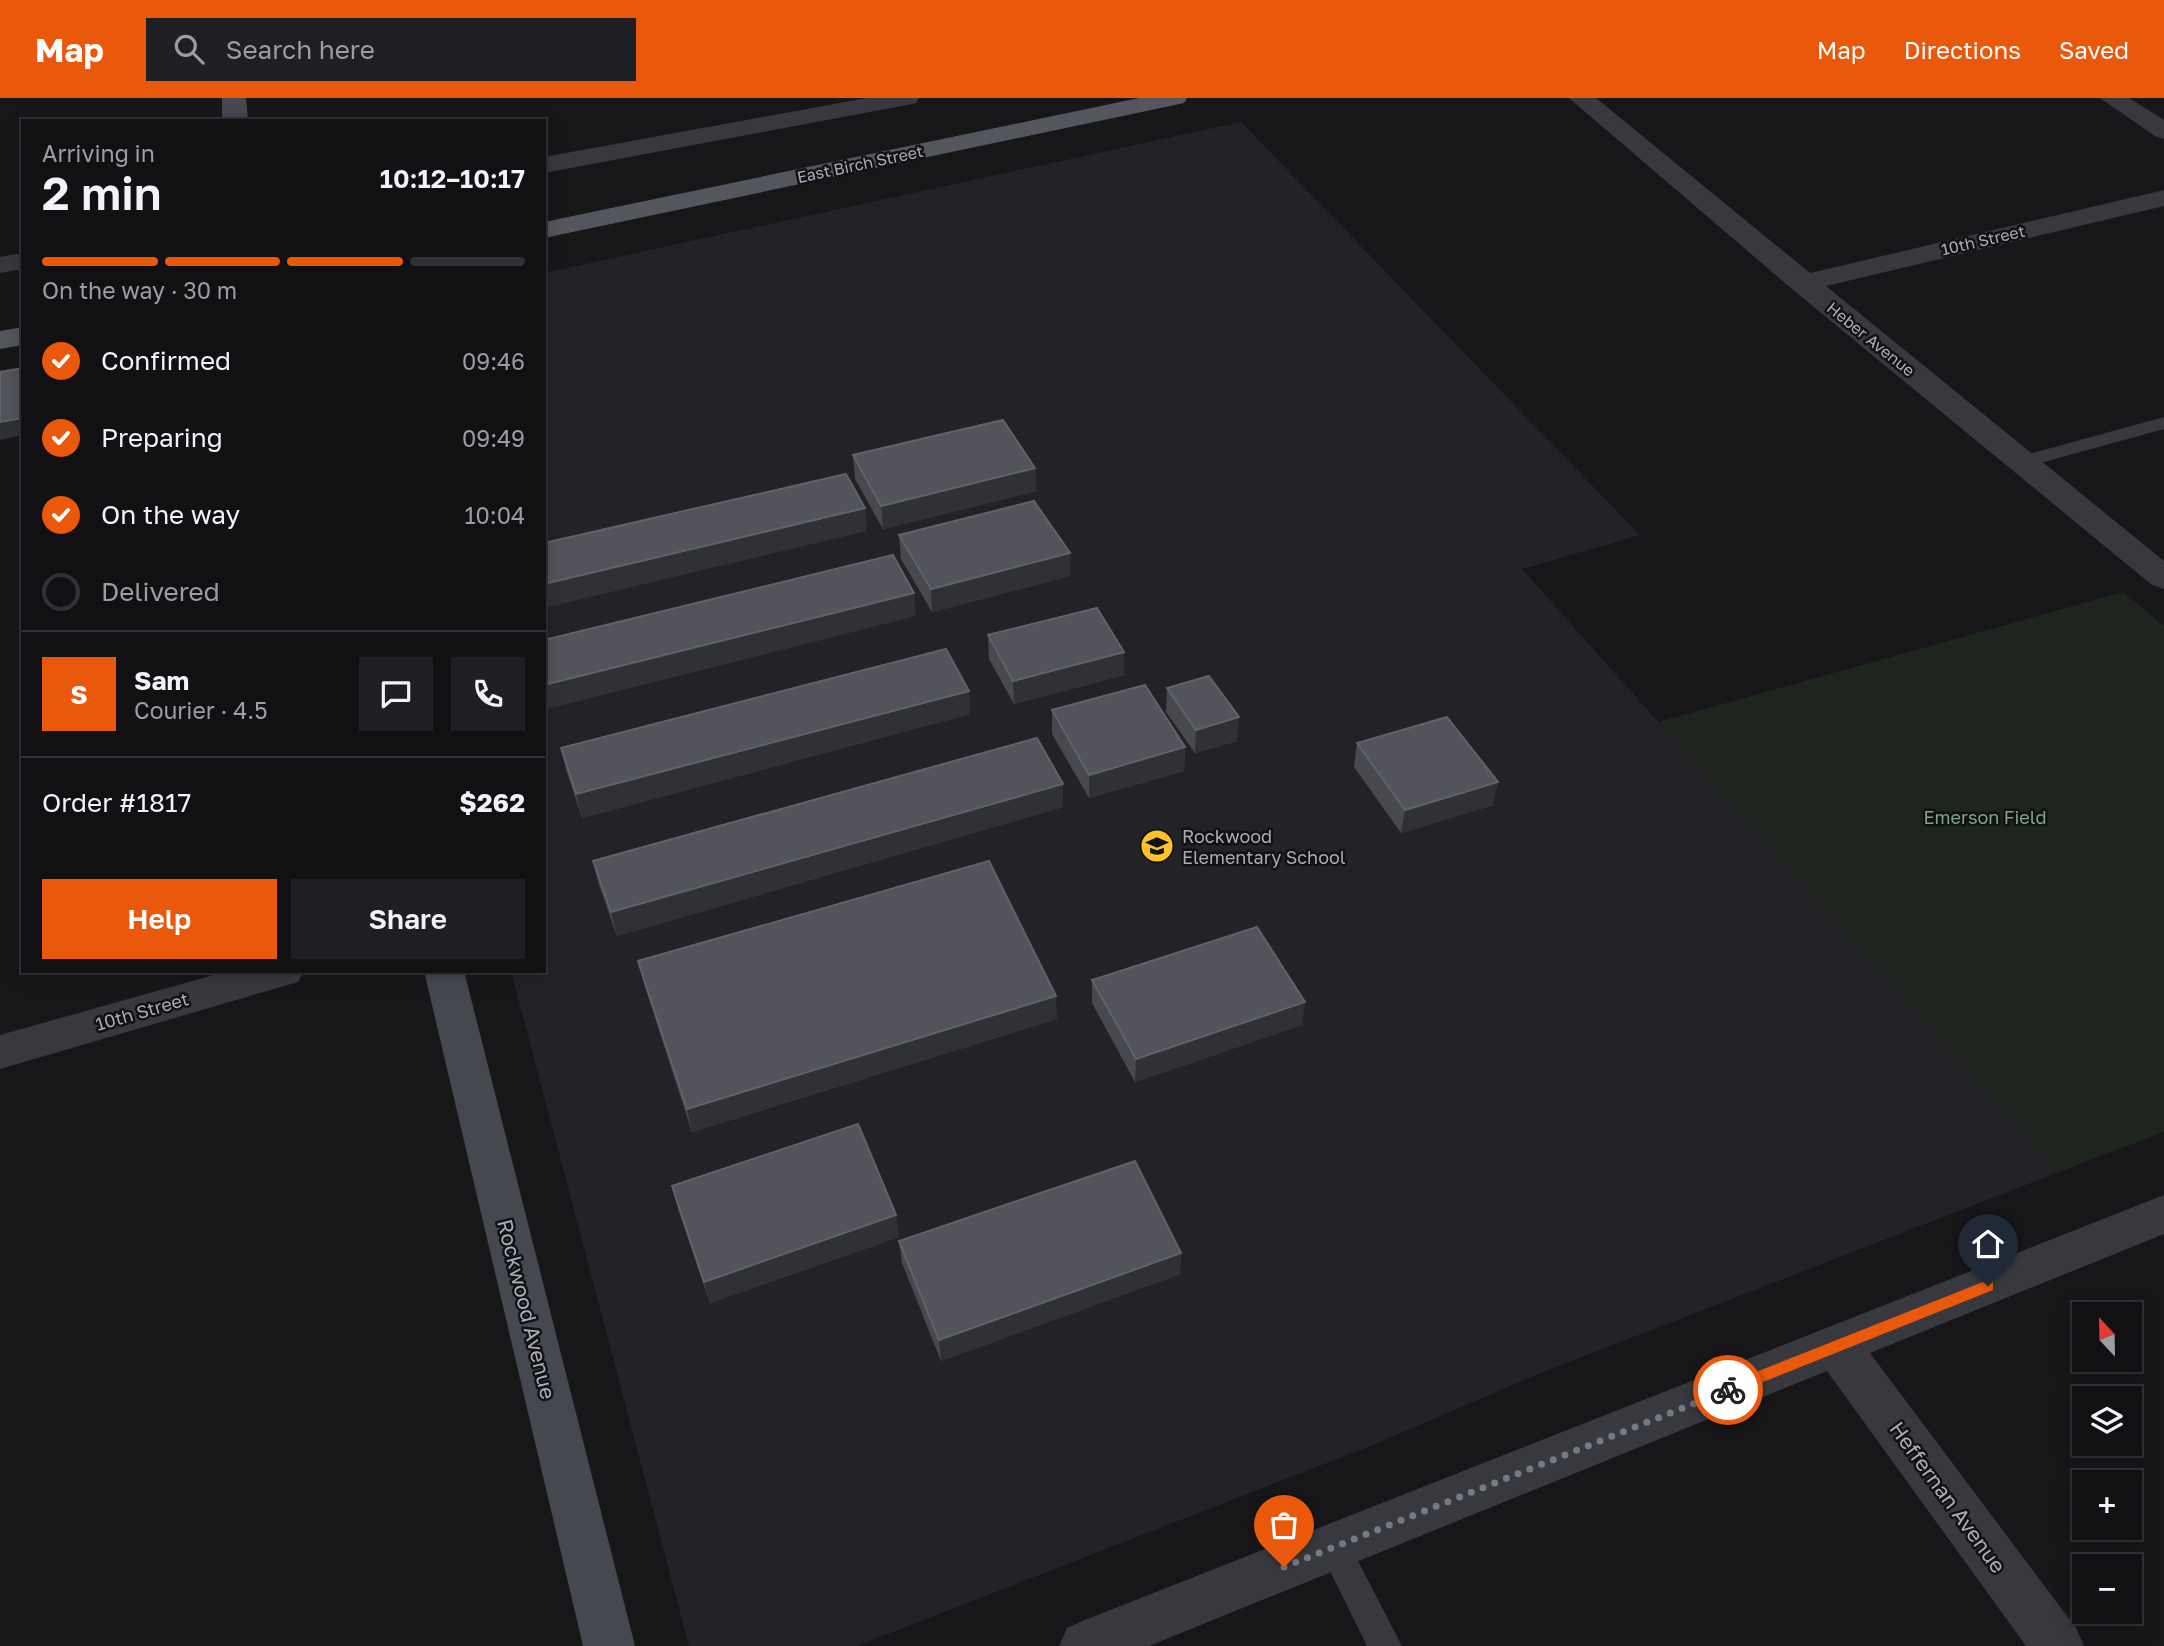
<!DOCTYPE html>
<meta charset="utf-8">
<style>
:root{--surface:#111114;--page:#1e1f22;--text:#f1f3f6;--muted:#9c9da0;--line:#303134;--accent:#ea580c}
body{margin:0;font-family:"Golos Text",sans-serif;background:var(--page);color:var(--text);height:100vh;display:flex;flex-direction:column;font-size:26px;white-space:nowrap}
*{box-sizing:border-box;margin:0}
p{font-size:23px;color:var(--muted)}
.icon{flex:none;width:38px;height:38px;fill:none;stroke:currentColor;stroke-width:2;stroke-linecap:round;stroke-linejoin:round}
.map{position:relative;flex:1;overflow:hidden}
.side{position:absolute;left:21px;top:21px;width:525px;height:854px;display:flex;flex-direction:column;background:var(--surface);border-radius:0px;box-shadow:0 4px 18px #0003,0 0 0 2px var(--line)}
.side>*{flex:none}
.needle{width:46px;rotate:338deg}
.tools{position:absolute;left:2072px;top:1204px;display:grid;gap:14px}
.tools a{display:grid;place-items:center;width:70px;height:70px;border-radius:0px;background:var(--surface);box-shadow:0 4px 18px #0003,0 0 0 2px var(--line);font-size:35px}
.pin{position:absolute;display:grid;place-items:center;width:60px;height:60px;color:#fff;margin:-72px -30px;border-radius:50% 50% 50% 0;rotate:-45deg;box-shadow:0 0 7px #0007}
.pin .icon{rotate:45deg}
.courier{position:absolute;display:grid;place-items:center;width:70px;height:70px;margin:-35px;border:5px solid #ea580c;border-radius:50%;background:#fff;color:#222;box-shadow:0 2px 9px #0007}
.summary em{font-style:normal;font-weight:600}
.summary div{display:flex;flex-direction:column-reverse}
.summary{display:flex;align-items:center;justify-content:space-between;height:119px;padding:0 21px}
h1{font-size:46px;font-weight:600;line-height:52px}
.bar{display:grid;grid-template-columns:repeat(4,1fr);gap:10px 7px;align-content:center;height:84px;padding:0 21px}
.bar i{height:9px;border-radius:5px;background:var(--line)}
.bar .selected{background:var(--accent)}
.bar p{grid-column:span 4}
.line{display:flex;align-items:center;gap:18px;padding:0 21px;border-top:2px solid var(--line)}
.line div{flex:1}
.round{display:grid;place-items:center;flex:none;width:74px;height:74px;border-radius:0px;background:var(--page)}
ol{padding:0 21px;list-style:none}
li{display:flex;align-items:center;gap:21px;height:77px}
li p{margin-inline-start:auto}
li .icon{padding:7px;border-radius:50%;background:var(--accent);color:#fff;stroke-width:4}
li:last-child{color:var(--muted)}
li i{width:38px;height:38px;border:4px solid var(--line);border-radius:50%}
.action{display:flex;gap:14px;margin-top:auto;padding:14px 21px}
.action a{flex:1;height:80px;border-radius:0px;background:var(--accent);color:#fff;font-size:28px;font-weight:600;line-height:80px;text-align:center}
.action a+a{background:var(--page);color:var(--text)}
header{display:flex;align-items:center;gap:42px;box-sizing:border-box;height:98px;padding:0 35px;background:var(--accent);color:#fff}
header strong{font-size:33px}
nav{display:flex;gap:38px;margin-inline-start:auto;font-size:24px}
.search{width:490px;height:63px;background:var(--page);display:flex;align-items:center;gap:18px;box-sizing:border-box;padding:0 24px;border-radius:0px;color:var(--muted);font-size:26px}
.map>svg:first-child{display:block}
</style>
<header>
<strong>Map</strong>
<div class="search"><svg class="icon" aria-label="search" viewBox="0 0 24 24"><circle cx="10" cy="10" r="6"/><path d="M15 15l6 6"/></svg>Search here</div>
<nav><a>Map</a><a>Directions</a><a>Saved</a></nav>
</header>
<div class="map">
<svg width="2164" height="1548" viewBox="0 0 2164 1548">
<rect width="100%" height="100%" fill="#17171a"/>
<path fill="#232327" d="M1241,24L1640,437L1522,471L2059,1074L1543,1274L1373,1347L857,1548H689L511,873H544V175Z"/>
<path fill="#1d251e" d="M2123,494L2164,528V1034L2059,1074L1658,624Z"/>
<g fill="none" stroke-linecap="round" stroke-linejoin="round">
<g fill="#38393f" fill-rule="evenodd">
<path d="M2164,319V331L2022,370L2012,364L2015,360Z"/>
<path d="M1334,1434L1345,1438L1402,1548H1367L1318,1449L1323,1438Z"/>
</g>
<g fill="#38393f" fill-rule="evenodd">
<path d="M867,0H919L916,5L907,7L544,75V59Z"/>
<path d="M1569,0H1596L1810,175L2164,92V108L1826,188L2164,463V491L2152,487L1792,191Z"/>
<path d="M2100,0H2129L2164,22V41L2155,38Z"/>
<path d="M23,155V171L0,175V159Z"/>
<path d="M228,873H304L298,884L0,971V937Z"/>
<path d="M2164,1097V1136L1870,1255L2076,1530L2084,1548H2026L1827,1273L1149,1548H1059L1067,1530L1085,1522Z"/>
</g>
<g fill="#46484f" fill-rule="evenodd">
<path d="M222,0H246L248,23H222Z"/>
<path d="M424,873H464L635,1548H583Z"/>
</g>
<g fill="#54565e" fill-rule="evenodd">
<path d="M1139,0H1187L1184,5L1175,7L544,140V124Z"/>
<path d="M23,229V247L0,251V233Z"/>
</g>
</g>
<g fill="#48494f">
<path d="M853,357L1035,370L1036,393L883,431L855,381Z"/>
<path d="M899,437L1070,455V478L932,514L901,461Z"/>
<path d="M988,537L1124,577L1014,606L989,561Z"/>
<path d="M1167,590L1237,643L1195,655L1166,614Z"/>
<path d="M969,593L970,616L582,720L567,674L561,650Z"/>
<path d="M1052,612L1185,649L1184,673L1089,700L1052,636Z"/>
<path d="M1357,645L1493,707L1401,735L1354,669Z"/>
<path d="M1063,709L617,838L599,787L593,763Z"/>
<path d="M638,863L1057,921L692,1034L644,886Z"/>
<path d="M1092,882L1302,927L1135,984L1092,905Z"/>
<path d="M672,1088L899,1139L710,1205L678,1111Z"/>
<path d="M899,1143L1181,1155L1180,1176L941,1263L902,1165Z"/>
</g>
<g fill="#303135">
<path d="M23,320V337L0,342V324Z"/>
<path d="M1035,370L1036,393L883,431L881,408Z"/>
<path d="M865,410L867,433L544,510V486Z"/>
<path d="M1070,455V478L932,514L931,491Z"/>
<path d="M914,495L916,518L544,612V587Z"/>
<path d="M1124,554V577L1014,606L1013,583Z"/>
<path d="M969,593L970,616L582,720L576,696Z"/>
<path d="M1239,619L1237,643L1195,655L1196,632Z"/>
<path d="M1185,649L1184,673L1089,700V677Z"/>
<path d="M1498,684L1493,707L1401,735L1405,712Z"/>
<path d="M1063,686V709L617,838L611,814Z"/>
<path d="M1056,898L1057,921L692,1034L687,1011Z"/>
<path d="M1305,904L1302,927L1135,984L1136,961Z"/>
<path d="M896,1117L899,1139L710,1205L704,1184Z"/>
<path d="M1181,1155L1180,1176L941,1263L939,1242Z"/>
</g>
<g fill="#53545b" stroke="#60626a" stroke-width="2">
<path d="M23,270V320L0,324V274Z"/>
<path d="M1003,322L1035,370L881,408L853,357Z"/>
<path d="M846,376L865,410L544,486V445Z"/>
<path d="M1034,403L1070,455L931,491L899,437Z"/>
<path d="M893,457L914,495L544,587V542Z"/>
<path d="M1097,510L1124,554L1013,583L988,537Z"/>
<path d="M946,551L969,593L576,696L561,650Z"/>
<path d="M1209,578L1239,619L1196,632L1167,590Z"/>
<path d="M1145,587L1185,649L1089,677L1052,612Z"/>
<path d="M1447,619L1498,684L1405,712L1357,645Z"/>
<path d="M1037,640L1063,686L611,814L593,763Z"/>
<path d="M989,763L1056,898L687,1011L638,863Z"/>
<path d="M1257,829L1305,904L1136,961L1092,882Z"/>
<path d="M858,1026L896,1117L704,1184L672,1088Z"/>
<path d="M1135,1063L1181,1155L939,1242L899,1143Z"/>
</g>
<path fill="#ea580c" d="M1988,1182L1993,1184V1192L1728,1298L1721,1292L1723,1287Z"/>
<g fill="none" stroke-linecap="round" stroke-linejoin="round">
<path stroke="#767882" stroke-width="7" stroke-dasharray="0 12.6" d="M1284,1469L1728,1292"/>
</g>
<defs>
<symbol id="school-disc" viewBox="-11 -11 22 22"><circle r="9.5" fill="#ffc12a" stroke="#121215"/><path d="M0-5L7-2L0 1L-7-2ZM-4 1L0 2.5L4 1V4Q0 6-4 4Z" fill="#111"/></symbol>
</defs>
<g fill-rule="evenodd">
<use href="#school-disc" x="1138" y="729" width="38" height="38"/>
</g>
<g text-anchor="middle" dominant-baseline="central" stroke-width="5" stroke-linejoin="round" paint-order="stroke">
<g font-size="16" fill="#a9adba" stroke="#121215">
<text transform="translate(860 66) rotate(-12)">East Birch Street</text>
<text transform="translate(1983 142) rotate(-13)">10th Street</text>
<text transform="translate(1871 241) rotate(39)">Heber Avenue</text>
</g>
<g font-size="18" fill="#7ea783" stroke="#121215">
<text x="1985" y="719">Emerson Field</text>
</g>
<g font-size="18" fill="#a9adba" stroke="#121215" text-anchor="start">
<text x="1182" y="738">Rockwood<tspan x="1182" dy="21">Elementary School</tspan></text>
</g>
<g font-size="18" fill="#a9adba" stroke="#121215">
<text transform="translate(142 913) rotate(-16)">10th Street</text>
</g>
<g font-size="21" fill="#a9adba" stroke="#121215">
<text transform="translate(527 1211) rotate(76)">Rockwood Avenue</text>
<text transform="translate(1948 1399) rotate(54)">Heffernan Avenue</text>
</g>
</g>
</svg>
<div class="tools">
<a><svg class="needle" viewBox="-14 -14 28 28"><path d="M0-13l5 13h-10z" fill="#e53935"/><path d="M0 13l5-13h-10z" fill="#9c9da0"/></svg></a>
<a><svg class="icon" aria-label="layers" viewBox="0 0 24 24"><path d="M12 4l9 5-9 5-9-5zM3 14l9 5 9-5"/></svg></a>
<a>+</a>
<a>−</a>
</div>
<div class="pin" style="left:1284px;top:1469px;background:#ea580c"><svg class="icon" aria-label="bag" viewBox="0 0 24 24"><path d="M5 8h14l-1 12H6zM9 8a3 3 0 0 1 6 0"/></svg></div>
<div class="pin" style="left:1988px;top:1188px;background:#1f2937"><svg class="icon" aria-label="home" viewBox="0 0 24 24"><path d="M3 11l9-7 9 7M6 9v11h12V9"/></svg></div>
<div class="courier" style="left:1728px;top:1292px"><svg class="icon" aria-label="bike" viewBox="0 0 24 24"><circle cx="6" cy="16" r="4"/><circle cx="18" cy="16" r="4"/><path d="M6 16l4-8h5l3 8M10 8l3 8H6M13 5h3"/></svg></div>
<section class="side">
<div class="summary"><div><h1>2 min</h1><p>Arriving in</p></div><em>10:12–10:17</em></div>
<div class="bar"><i class="selected"></i><i class="selected"></i><i class="selected"></i><i></i><p>On the way · 30 m</p></div>
<ol>
<li><svg class="icon" aria-label="check" viewBox="0 0 24 24"><path d="M5 12l5 5 9-10"/></svg>Confirmed<p>09:46</p></li>
<li><svg class="icon" aria-label="check" viewBox="0 0 24 24"><path d="M5 12l5 5 9-10"/></svg>Preparing<p>09:49</p></li>
<li><svg class="icon" aria-label="check" viewBox="0 0 24 24"><path d="M5 12l5 5 9-10"/></svg>On the way<p>10:04</p></li>
<li><i></i>Delivered</li>
</ol>
<div class="line" style="height:126px"><b class="round" style="background:var(--accent);color:#fff">S</b><div><b>Sam</b><p>Courier · 4.5</p></div><a class="round"><svg class="icon" aria-label="chat" viewBox="0 0 24 24"><path d="M4 5h16v11H9l-5 4z"/></svg></a><a class="round"><svg class="icon" aria-label="phone" viewBox="0 0 24 24"><path d="M5 4h4l2 5-3 2q2 4 5 5l2-3 5 2v4C11 20 4 13 5 4z"/></svg></a></div>
<div class="line" style="height:91px"><div>Order #1817</div><b>$262</b></div>
<div class="action"><a>Help</a><a>Share</a></div>
</section>
</div>
